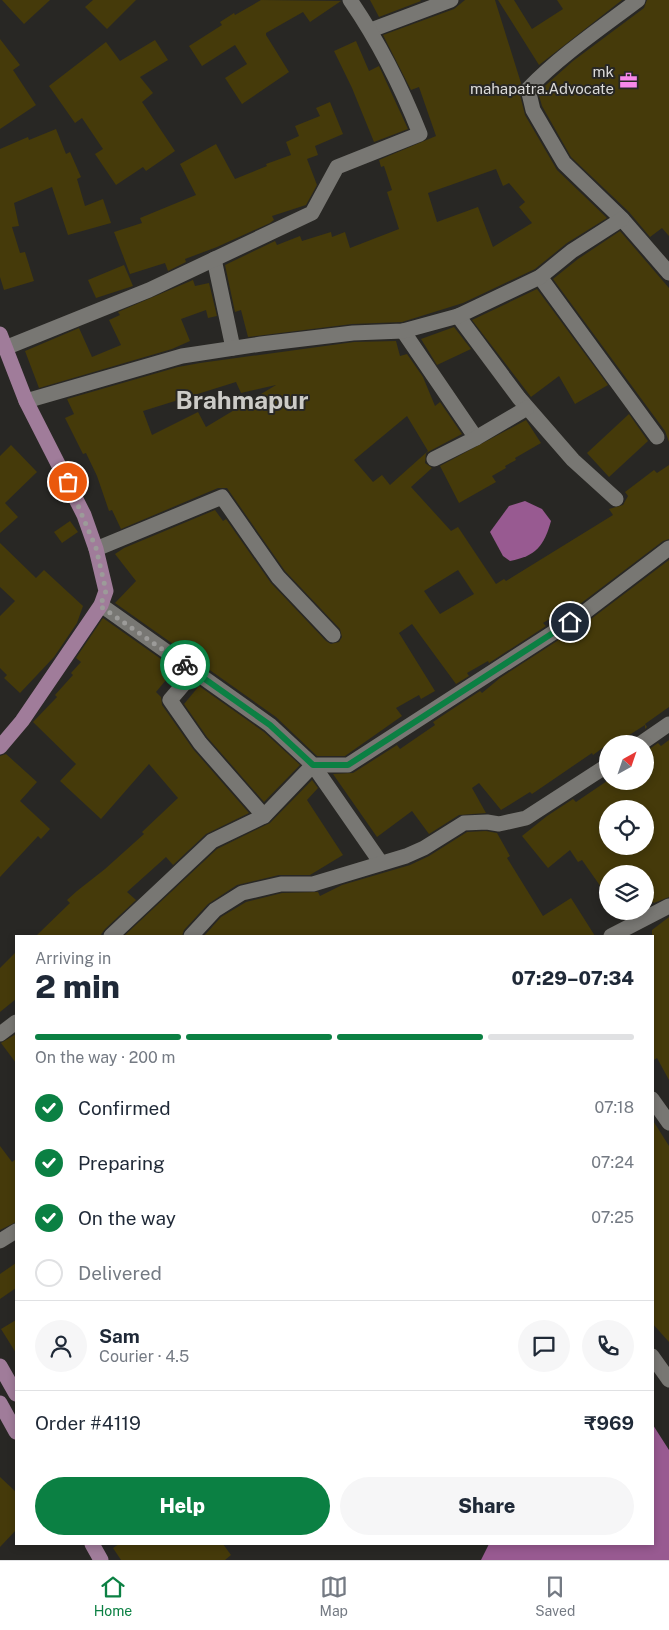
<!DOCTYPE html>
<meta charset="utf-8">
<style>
:root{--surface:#fff;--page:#f6f6f7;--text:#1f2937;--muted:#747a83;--line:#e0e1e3;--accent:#0b8043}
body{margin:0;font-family:"Public Sans",sans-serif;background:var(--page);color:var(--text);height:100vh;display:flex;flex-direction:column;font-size:19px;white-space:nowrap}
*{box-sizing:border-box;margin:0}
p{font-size:16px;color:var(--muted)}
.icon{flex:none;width:28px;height:28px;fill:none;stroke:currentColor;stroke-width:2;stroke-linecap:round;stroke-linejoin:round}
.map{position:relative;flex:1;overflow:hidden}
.panel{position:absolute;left:15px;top:935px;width:639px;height:610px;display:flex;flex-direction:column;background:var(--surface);border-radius:0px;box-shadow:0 2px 8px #0003}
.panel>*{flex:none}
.needle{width:32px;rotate:40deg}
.tools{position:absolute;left:599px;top:735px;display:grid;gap:10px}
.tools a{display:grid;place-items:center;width:55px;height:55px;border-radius:50%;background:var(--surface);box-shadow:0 2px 8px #0003;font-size:25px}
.pin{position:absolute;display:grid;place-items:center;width:42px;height:42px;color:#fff;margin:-21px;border:2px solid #fff;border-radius:50%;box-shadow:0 1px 5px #0007}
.courier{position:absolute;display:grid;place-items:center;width:50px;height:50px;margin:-25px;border:4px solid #0b8043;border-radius:50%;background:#fff;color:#222;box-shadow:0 1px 6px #0007}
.headline em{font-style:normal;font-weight:800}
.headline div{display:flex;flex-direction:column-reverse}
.headline{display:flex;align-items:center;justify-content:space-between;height:85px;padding:0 20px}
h1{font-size:32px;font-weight:800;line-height:38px}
.bar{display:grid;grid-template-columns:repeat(4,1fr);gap:8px 5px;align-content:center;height:60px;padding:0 20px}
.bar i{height:6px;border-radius:4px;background:var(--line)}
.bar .on{background:var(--accent)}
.bar p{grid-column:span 4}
.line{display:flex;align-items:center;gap:12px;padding:0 20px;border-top:1px solid var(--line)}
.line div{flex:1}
.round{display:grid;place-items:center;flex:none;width:52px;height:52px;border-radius:26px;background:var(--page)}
ol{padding:0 20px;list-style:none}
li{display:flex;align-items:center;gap:15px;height:55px}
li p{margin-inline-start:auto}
li .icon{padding:5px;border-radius:50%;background:var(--accent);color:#fff;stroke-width:4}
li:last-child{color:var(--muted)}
li i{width:28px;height:28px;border:2px solid var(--line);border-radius:50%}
.action{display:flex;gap:10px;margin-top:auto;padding:10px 20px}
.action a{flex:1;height:58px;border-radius:30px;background:var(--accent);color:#fff;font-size:20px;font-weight:800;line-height:58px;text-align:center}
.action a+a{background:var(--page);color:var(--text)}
.tab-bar{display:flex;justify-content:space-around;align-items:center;height:70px;border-top:1px solid var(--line);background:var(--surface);font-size:14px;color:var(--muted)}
.tab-bar a{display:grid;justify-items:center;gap:2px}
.tab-bar .on{color:var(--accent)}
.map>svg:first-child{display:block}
</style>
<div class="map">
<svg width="669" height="1560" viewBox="0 0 669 1560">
<rect width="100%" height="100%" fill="#282724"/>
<g fill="#985a91">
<path d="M525,501L542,509L551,521C544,546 536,556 510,561L503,556L490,532L509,506Z"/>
<path d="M653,1425L669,1450V1560H481L489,1544H652Z"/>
</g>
<g fill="#453a0a" fill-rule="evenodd">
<path d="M2,0H50L24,24Z"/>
<path d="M93,0H136L107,29L85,7Z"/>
<path d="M261,0L341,1L310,22L303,12L266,33V35L289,72L242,104L225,78L247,64L235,45L202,66L189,46L222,25L220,22L234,13L235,15Z"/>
<path d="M370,0H420L421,1L379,17Z"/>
<path d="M465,0H495L521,83L519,91L525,115L557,170L607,218L567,243L535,269L463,303L402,322L352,324L248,337L241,310L235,312L225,265L275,241L277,245L300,236L302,241L331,232L332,237L345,232L350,248L399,229L387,192L392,190L384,166L381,167L379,160L436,136L419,87L411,90L383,35L454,9ZM496,169L503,186L509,183L525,202L519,207L532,223L493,247L478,207L437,222L428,193Z"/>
<path d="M498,0H514L532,29L563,9L557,0H622L539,65Z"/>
<path d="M647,0H669V236L662,228L650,237L629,212L571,157L542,106L538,92L573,61L644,8Z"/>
<path d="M0,39L20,65L13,70L36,105L0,129Z"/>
<path d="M155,40L168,60L140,77L153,93L142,102L175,151L146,171L143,167L116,185L95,154L103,149L82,118L75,123L49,86L106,42L120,61Z"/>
<path d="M356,41L369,71L379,66L408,129L374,142L352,88L334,51Z"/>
<path d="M330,102L343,134L315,146L318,155L307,159L317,185L306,205L272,216L274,220L270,223L217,247L185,259L186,262L168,271L165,263L130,274L114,232L142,223L140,218L196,195L180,164L216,144L235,179L267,166L266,164L291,155L286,142L299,136L295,126L320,116L316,108Z"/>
<path d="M56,129L66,154L70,152L81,177L77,179L85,206L103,199L111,223L68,235L52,187L14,203L19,226L12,227L20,253L25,252L34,281L4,290L0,277V149L28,137L29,140Z"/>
<path d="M620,231L669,288V442L665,431L553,279L578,259Z"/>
<path d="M124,265L133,286L96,298L88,280Z"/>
<path d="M193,280L195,286L209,283L217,316L208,318L206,310L181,319L190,341L172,349L39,388L25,351L79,328L92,357L121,345L109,320L120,315L118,312Z"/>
<path d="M537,289L608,385L575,404L559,376L531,397L472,320Z"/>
<path d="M454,327L471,349L437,365L421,339Z"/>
<path d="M396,341L400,356L407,354L423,377L435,406L440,402L462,434L426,453L425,463L432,468L411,487L451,531L458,527L496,584L504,579L506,581L613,515L609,509L623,505L628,496L625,492L654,470L657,473L669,465V539L663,541L580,604L577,606L573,600L549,616L551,618L543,623L546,626L489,663L488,661L467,673L469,676L456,684L412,624L399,633L435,691L421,699L419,695L396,708L402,716L345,756H317L276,717L115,603L136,581L115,554L124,548L215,510L223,521L226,519L271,583L326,641L331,644L339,642L342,637L340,629L285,571L227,488H218L121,529L112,510L109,511L97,476L86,453L83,454L65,418L74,414L67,399L178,367L200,363L354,342ZM236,382L241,393L276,385L206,427L198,412L152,435L143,411ZM407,416L428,451L390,485L382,475L373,482L354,460ZM458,570L474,594L440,614L424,591Z"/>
<path d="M629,414L648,441L609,477L587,453Z"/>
<path d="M526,420L541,443L515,458L516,460L505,466L506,468L492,476L496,482L459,503L440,466Z"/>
<path d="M11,445L37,472L5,503L18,517L0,533V456Z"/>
<path d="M70,521L78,532L62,543L54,532Z"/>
<path d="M0,543L36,578L44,570L83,606L77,623L54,657L20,693L4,678L7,675L0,668V616L15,601L0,587Z"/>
<path d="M669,560V707L645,724L647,727L645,729V725L615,744H608L593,755L592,753L532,794L530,792L501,810L479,783L472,788L486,813L459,815L429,834L412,811L377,837L333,774L353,773L397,745L400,749L435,725L433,722L454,708L480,691L482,693L500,678L591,619Z"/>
<path d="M103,618L175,669L156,692L161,697L162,705L193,749L249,813L206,834L173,865L166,857L127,892L136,900L105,929L100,936H36L70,903L67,900L77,891L105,869L144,834L142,832L178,798L149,764L101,819L60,781L76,764L33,722L57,697L55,695L73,675L71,673L81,662L76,658Z"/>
<path d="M199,686L264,732L300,765L264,802L207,737L184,704Z"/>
<path d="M669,740V897L654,903L653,902L645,907V874H608V897L582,860L578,862L570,850L548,868L522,836L547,816L573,799L576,802L607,781H645V752L658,743L661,746ZM608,809H645V846H608Z"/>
<path d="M6,754L37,782L20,801L50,829L41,839L38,836L0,877V756Z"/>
<path d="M312,780L318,788L307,800L343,855L310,875H279L237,885L208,904L184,930L182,936H124L217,849L270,823Z"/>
<path d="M486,831L497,833L510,856L507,858L543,916L571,898L595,936H204L221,917L246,902L282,893L318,892L320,896L342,885L410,865L429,856L467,832Z"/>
<path d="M669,917V1080L657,1058L652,1061V930Z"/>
<path d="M16,952V999L0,1012V968Z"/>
<path d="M16,1034V1063L1,1043Z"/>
<path d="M652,1119L669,1146V1342L652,1323Z"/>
<path d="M0,1146L12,1162L16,1159V1222L0,1230Z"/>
<path d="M16,1263V1288L0,1299V1274Z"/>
<path d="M16,1320V1353L1,1329Z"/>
<path d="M0,1477L16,1492V1530L0,1547Z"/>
<path d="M119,1544H223L231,1555L225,1560H121L113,1548Z"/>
</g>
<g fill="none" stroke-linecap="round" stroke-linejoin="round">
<g stroke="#787773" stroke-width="15">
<path d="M638,0C601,28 561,55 528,89L533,110L564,163L622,219L669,273"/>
<path d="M371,30L451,0"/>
<path d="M214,259L233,348"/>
<path d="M540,277L657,437"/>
<path d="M458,316L519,398L573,460L616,499"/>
<path d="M403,331L476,438"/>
<path d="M5,348L149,290L312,213L337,167L420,134C401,86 379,42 350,0"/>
<path d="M26,401L182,356L261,344L353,333L403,331L458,316L540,277L572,251L622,219"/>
<path d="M434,459L476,438L527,408"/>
<path d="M96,549L222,497L278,577L333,635"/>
<path d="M101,605L270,725L313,765H348L585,612L669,548"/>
<path d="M194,672L170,700L200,743L264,816"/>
<path d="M640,744L669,724"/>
<path d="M111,936L212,841L264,816L313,765L381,863"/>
<path d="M191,936L215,910L242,893L281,884H313L406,856L424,848L464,823L487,822L499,824L526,818L608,765"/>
<path d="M611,936L669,906"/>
<path d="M0,1034L16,1022"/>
<path d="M652,1099L669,1123"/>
<path d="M0,1241L16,1231"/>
<path d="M652,1356L669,1380"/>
</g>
<g stroke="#a07c9a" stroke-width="15">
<path d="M0,334L26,401L84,515L96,549L106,591L101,605L22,721L0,747"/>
<path d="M0,1366L16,1394"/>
<path d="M0,1403L16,1432"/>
<path d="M92,1544L101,1560"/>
</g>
</g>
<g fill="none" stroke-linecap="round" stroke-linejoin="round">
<path stroke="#9c9b99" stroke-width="5" stroke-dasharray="0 9" d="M68,482L96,548L106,591L100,606L185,665"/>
<path stroke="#0b8043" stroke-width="6" d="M185,665L270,725L313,765H348L570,622"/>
</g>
<defs>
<symbol id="office-bare" viewBox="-9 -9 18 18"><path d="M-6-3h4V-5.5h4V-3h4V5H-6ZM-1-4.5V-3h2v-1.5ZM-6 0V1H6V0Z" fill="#f788eb" stroke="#282724" stroke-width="2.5" paint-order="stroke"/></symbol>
</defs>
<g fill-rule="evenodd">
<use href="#office-bare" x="616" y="68" width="25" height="25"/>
</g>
<g text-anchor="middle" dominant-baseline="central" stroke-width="4" stroke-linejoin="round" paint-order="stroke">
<g font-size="15" fill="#dbdad8" stroke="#282724" text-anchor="end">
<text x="614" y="71">mk<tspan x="614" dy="17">mahapatra.Advocate</tspan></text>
</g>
<g font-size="25" font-weight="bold" fill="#cccbc7" stroke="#282724">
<text x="242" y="400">Brahmapur</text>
</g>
</g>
</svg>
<div class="tools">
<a><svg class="needle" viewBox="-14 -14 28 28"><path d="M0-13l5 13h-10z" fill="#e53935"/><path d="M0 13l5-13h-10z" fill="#747a83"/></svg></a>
<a><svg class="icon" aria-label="locate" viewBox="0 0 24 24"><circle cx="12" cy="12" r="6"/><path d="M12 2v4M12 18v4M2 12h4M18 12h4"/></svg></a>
<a><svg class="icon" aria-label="layers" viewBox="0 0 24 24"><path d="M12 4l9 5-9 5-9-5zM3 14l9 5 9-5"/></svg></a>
</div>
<div class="pin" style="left:68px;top:482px;background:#ea580c"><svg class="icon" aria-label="bag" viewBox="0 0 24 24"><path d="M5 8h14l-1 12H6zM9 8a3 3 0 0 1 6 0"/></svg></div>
<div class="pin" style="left:570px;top:622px;background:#1f2937"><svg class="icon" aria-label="home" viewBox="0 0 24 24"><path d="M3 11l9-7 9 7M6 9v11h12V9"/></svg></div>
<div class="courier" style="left:185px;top:665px"><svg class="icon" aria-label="bike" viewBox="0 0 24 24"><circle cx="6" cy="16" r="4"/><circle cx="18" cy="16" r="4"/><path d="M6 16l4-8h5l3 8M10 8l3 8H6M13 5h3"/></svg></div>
<section class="panel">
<div class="headline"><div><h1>2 min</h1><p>Arriving in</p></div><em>07:29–07:34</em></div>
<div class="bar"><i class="on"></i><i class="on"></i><i class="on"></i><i></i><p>On the way · 200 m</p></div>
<ol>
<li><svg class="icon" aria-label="check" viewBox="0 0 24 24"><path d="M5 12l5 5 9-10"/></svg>Confirmed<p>07:18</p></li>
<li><svg class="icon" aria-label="check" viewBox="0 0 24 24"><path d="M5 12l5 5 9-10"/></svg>Preparing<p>07:24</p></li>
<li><svg class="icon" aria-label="check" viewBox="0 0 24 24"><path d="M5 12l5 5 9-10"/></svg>On the way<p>07:25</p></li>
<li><i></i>Delivered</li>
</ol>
<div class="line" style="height:90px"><a class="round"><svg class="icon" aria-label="person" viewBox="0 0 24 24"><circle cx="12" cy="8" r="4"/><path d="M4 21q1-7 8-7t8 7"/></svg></a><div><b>Sam</b><p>Courier · 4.5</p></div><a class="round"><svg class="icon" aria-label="chat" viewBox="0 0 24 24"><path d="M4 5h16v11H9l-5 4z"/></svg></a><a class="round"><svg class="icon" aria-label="phone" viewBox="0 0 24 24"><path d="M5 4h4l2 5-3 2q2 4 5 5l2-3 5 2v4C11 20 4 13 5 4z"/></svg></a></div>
<div class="line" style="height:65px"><div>Order #4119</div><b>₹969</b></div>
<div class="action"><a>Help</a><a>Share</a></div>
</section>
</div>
<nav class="tab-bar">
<a class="on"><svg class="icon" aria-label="home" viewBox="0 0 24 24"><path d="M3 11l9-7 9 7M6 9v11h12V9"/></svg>Home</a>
<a><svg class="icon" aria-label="map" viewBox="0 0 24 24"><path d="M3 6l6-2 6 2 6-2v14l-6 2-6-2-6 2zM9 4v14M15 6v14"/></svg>Map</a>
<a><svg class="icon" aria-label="saved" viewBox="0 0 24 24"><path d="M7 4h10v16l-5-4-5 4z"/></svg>Saved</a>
</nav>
